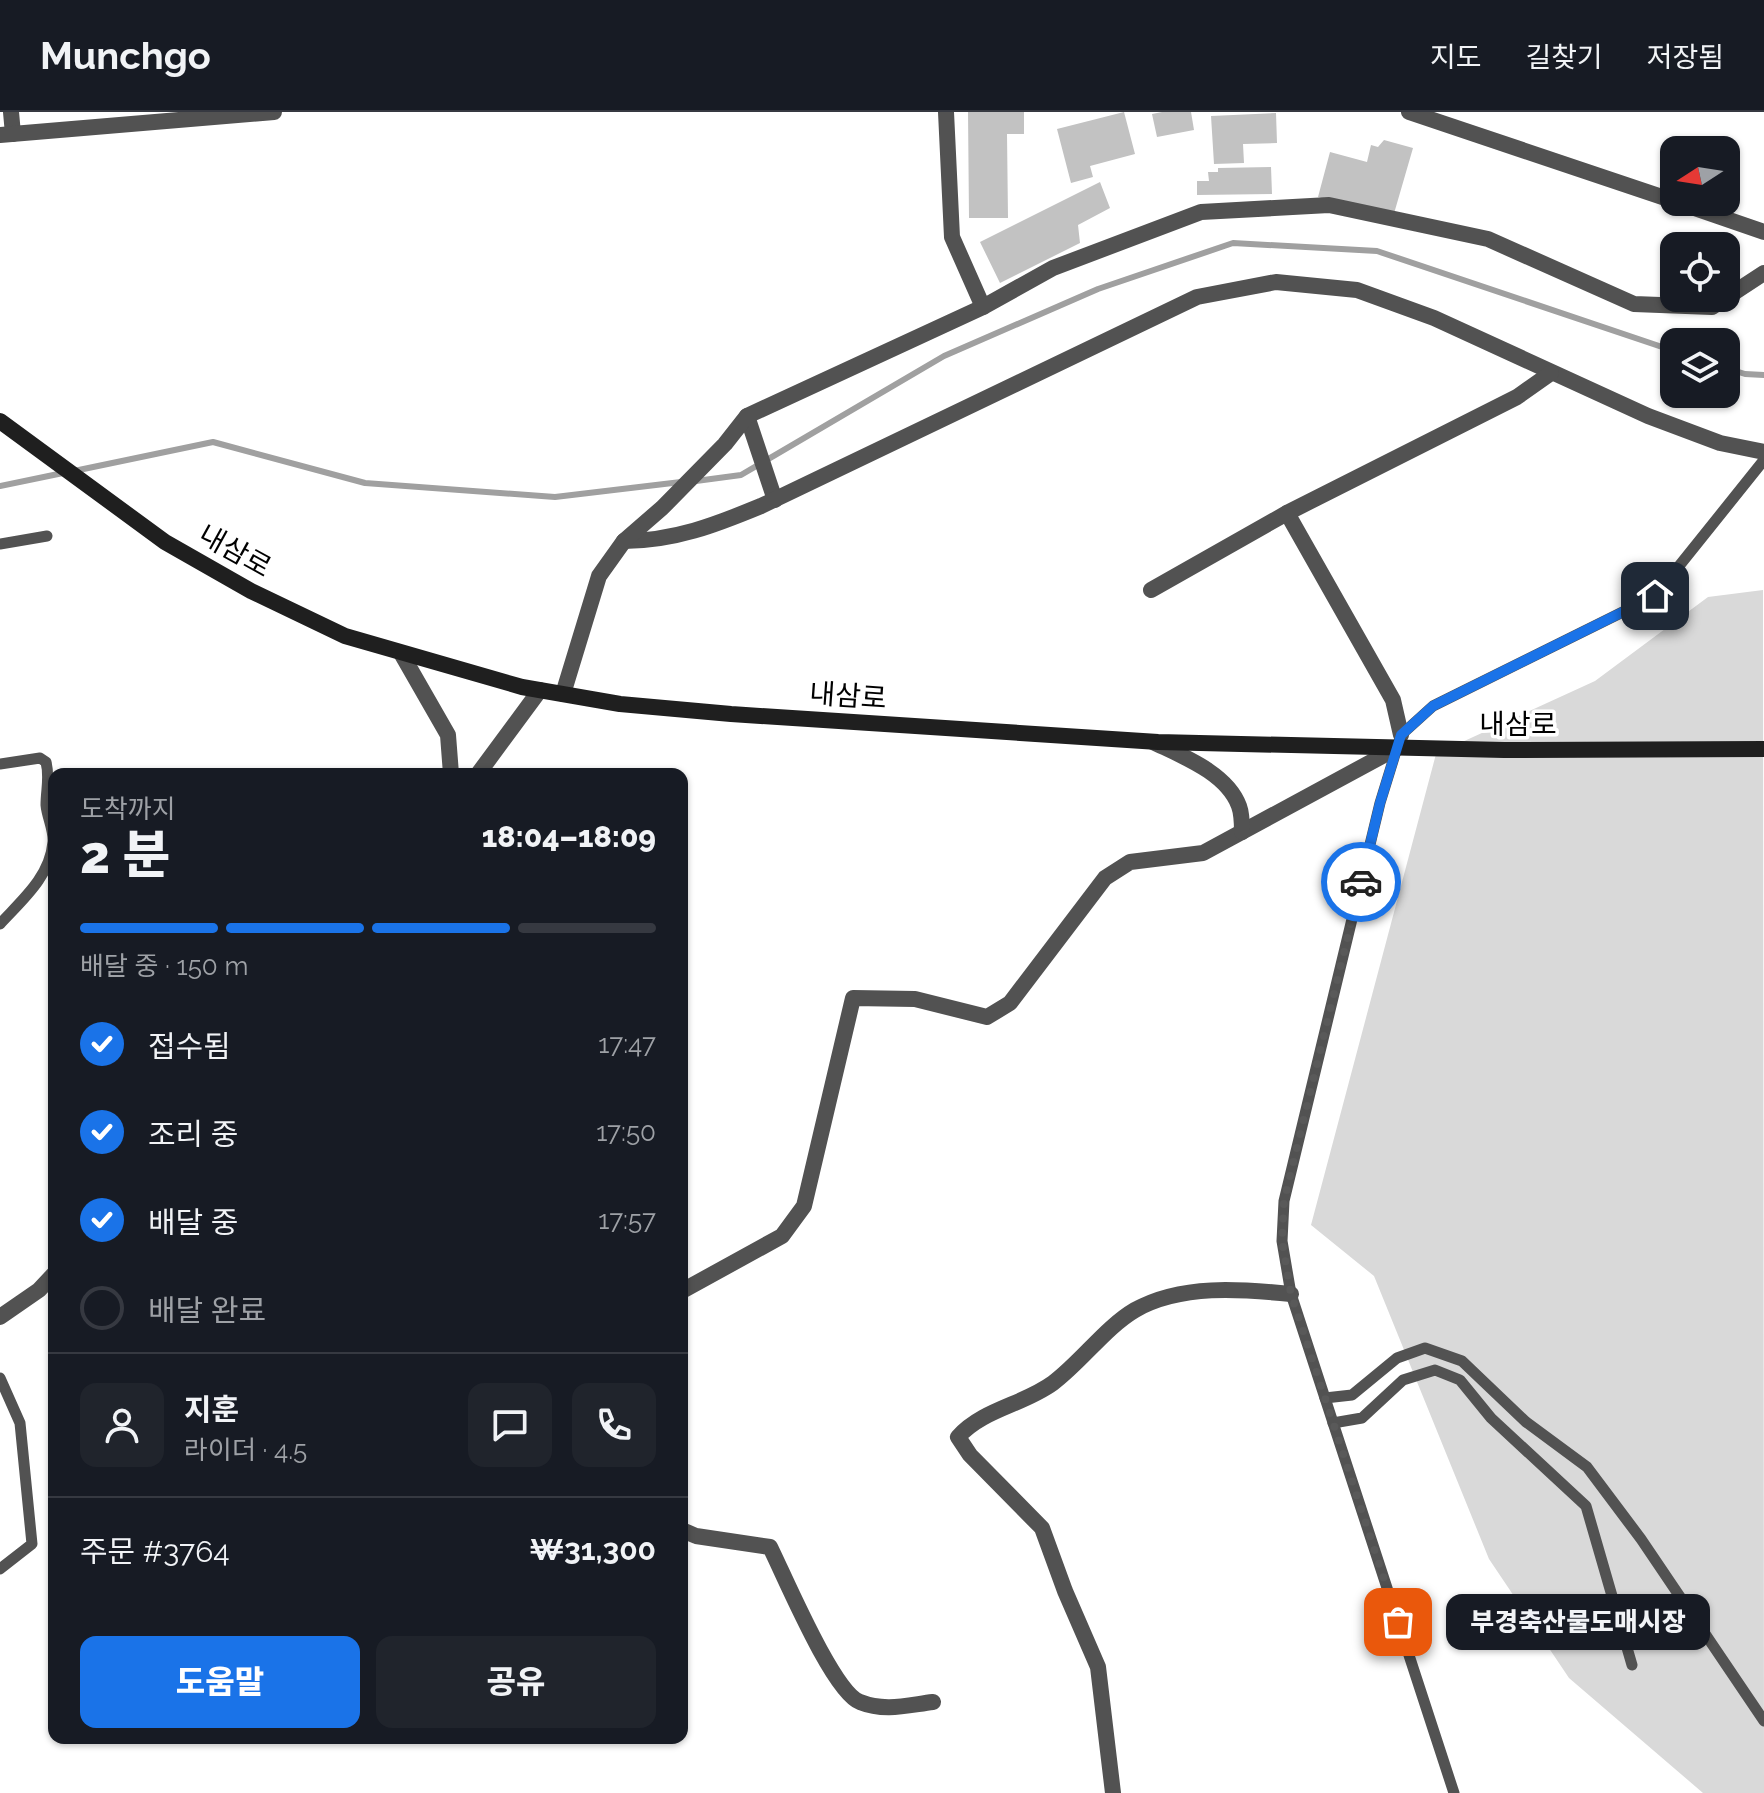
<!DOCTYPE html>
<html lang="ko">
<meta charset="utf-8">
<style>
:root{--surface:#171b24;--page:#20242c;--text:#f1f3f6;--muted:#9ea1a6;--line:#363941;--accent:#1a73e8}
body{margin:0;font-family:Raleway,"Noto Sans KR",sans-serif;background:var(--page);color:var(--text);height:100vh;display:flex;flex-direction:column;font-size:30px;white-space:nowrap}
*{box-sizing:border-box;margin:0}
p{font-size:26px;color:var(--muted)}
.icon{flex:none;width:44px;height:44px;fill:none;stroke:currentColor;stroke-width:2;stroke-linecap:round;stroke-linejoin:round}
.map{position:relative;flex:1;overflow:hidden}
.panel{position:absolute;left:48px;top:656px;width:640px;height:976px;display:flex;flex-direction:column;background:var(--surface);border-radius:16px;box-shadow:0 2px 6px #0004}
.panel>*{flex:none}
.needle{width:52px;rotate:258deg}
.fabs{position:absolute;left:1660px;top:24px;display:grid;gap:16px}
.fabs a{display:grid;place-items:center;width:80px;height:80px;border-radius:16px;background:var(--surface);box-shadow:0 2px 6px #0004;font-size:40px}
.pin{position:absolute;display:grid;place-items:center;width:68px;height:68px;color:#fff;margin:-34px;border-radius:16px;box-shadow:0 4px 12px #0006}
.courier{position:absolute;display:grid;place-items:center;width:80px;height:80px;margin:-40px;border:6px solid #1a73e8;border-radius:50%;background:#fff;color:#222;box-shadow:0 2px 10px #0007}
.bubble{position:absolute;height:56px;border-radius:16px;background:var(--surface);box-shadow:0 2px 6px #0004;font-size:26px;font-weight:800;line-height:56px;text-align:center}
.summary em{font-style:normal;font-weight:800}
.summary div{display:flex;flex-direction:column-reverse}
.summary{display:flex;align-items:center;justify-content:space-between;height:136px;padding:0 32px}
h1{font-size:52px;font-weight:800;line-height:60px}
.bar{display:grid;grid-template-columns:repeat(4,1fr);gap:12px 8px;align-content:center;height:96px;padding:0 32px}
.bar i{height:10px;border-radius:6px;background:var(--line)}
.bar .selected{background:var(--accent)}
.bar p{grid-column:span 4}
.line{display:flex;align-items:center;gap:20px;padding:0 32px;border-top:2px solid var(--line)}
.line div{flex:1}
.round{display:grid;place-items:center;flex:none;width:84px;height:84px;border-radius:16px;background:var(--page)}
ol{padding:0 32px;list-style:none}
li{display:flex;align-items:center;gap:24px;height:88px}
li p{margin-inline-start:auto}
li .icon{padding:8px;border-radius:50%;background:var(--accent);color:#fff;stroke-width:4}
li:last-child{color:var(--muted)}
li i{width:44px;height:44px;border:4px solid var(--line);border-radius:50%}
.cta{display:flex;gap:16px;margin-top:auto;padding:16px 32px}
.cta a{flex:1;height:92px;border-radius:16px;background:var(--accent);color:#fff;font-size:32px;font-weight:800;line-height:92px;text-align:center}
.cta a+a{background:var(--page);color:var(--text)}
header{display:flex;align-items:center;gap:48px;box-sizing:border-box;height:112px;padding:0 40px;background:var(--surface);border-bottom:2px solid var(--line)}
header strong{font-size:38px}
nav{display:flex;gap:44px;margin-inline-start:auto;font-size:28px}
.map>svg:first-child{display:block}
</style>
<header>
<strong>Munchgo</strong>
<nav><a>지도</a><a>길찾기</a><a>저장됨</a></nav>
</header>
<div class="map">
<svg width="1764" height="1681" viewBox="0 0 1764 1681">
<rect width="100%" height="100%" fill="#fff"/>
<path fill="#d9d9d9" d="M1763,478L1764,1681H1703L1569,1566L1489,1447L1374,1164L1311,1113L1436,642L1595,569L1708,485Z"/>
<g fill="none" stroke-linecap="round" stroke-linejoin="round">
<g stroke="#a0a0a0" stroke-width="6">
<path d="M1726,256L1745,262L1764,263"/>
<path d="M74,359L213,330L365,371L555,385L681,370"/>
<path d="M696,369L741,363L944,244L1098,177L1233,131L1377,139L1674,239"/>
<path d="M0,374L63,361"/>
</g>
</g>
<g fill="#c2c2c2">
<path d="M968,0H1024V22H1007L1008,106H969Z"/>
<path d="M1124,0L1135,42L1090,54L1093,65L1071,71L1057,17Z"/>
<path d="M1162,0H1191L1194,18L1157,25L1152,2Z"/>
<path d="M1276,1L1277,31L1243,32L1244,51L1214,52L1211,4Z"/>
<path d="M1384,28L1413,36L1393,105L1318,85L1330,40L1367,50L1371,33L1378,35Z"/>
<path d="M1271,55L1272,82L1197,83V69H1209L1208,60H1218V56Z"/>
<path d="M1100,70L1110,96L1078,113L1080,131L1000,171L980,130Z"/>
</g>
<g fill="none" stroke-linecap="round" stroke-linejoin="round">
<g stroke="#525252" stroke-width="11">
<path d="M0,432L47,424"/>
<path d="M0,652L40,646L46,650C50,665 46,678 46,693C47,705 54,718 53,730C50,765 22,788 0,812"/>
<path d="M0,1266L20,1311L32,1432L0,1457"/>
<path d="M1325,1286L1352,1283L1397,1246L1425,1236L1462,1249L1526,1310L1587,1355L1641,1427L1764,1609"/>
<path d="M1333,1311L1362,1306L1403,1268L1435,1258L1460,1268L1491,1306L1586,1394L1632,1553"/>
<path d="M1454,1681L1291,1182L1282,1129L1284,1089L1380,691L1401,623L1433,594L1655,484L1764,348"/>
</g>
<g stroke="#525252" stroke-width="16">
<path d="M11,0L13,22"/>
<path d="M946,0L952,125L983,195"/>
<path d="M1409,0L1674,89"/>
<path d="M0,23L274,0"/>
<path d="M1677,90L1764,120"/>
<path d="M747,304L775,388"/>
<path d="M1287,401L1393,588L1401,623"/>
<path d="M624,429C674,429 715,413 761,394L1197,185L1276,170L1357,178L1434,206L1648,304L1720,331L1764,340"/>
<path d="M1151,478L1287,401L1517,285L1551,261"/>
<path d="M401,541L448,623L451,662"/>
<path d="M563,582L599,464L624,429L662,396L725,332L747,304L983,195L1053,156L1201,100L1329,93L1488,127L1634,192L1712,195L1764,161"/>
<path d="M478,662L540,578"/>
<path d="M682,1179L782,1124L804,1094L853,886L915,887L987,905L1010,891L1105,766L1130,750L1203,741L1397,636"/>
<path d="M0,1205L39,1178L54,1162"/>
<path d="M682,1418L696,1424L770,1435C785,1465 833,1580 860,1590C885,1600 908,1593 933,1590"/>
<path d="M1113,1681L1098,1555L1065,1479L1042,1416L970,1343L958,1325C983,1297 1023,1293 1053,1271C1081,1250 1106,1215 1135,1198C1181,1172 1241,1177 1291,1182"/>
</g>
<path stroke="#525252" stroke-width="16" d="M1153,630C1182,644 1227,661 1239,694C1242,702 1242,712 1242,720"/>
<path stroke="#1f1f1f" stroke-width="16" d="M0,309L165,430L251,479L345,524L522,575L620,592L731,602L1158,630L1504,638L1764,637"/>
</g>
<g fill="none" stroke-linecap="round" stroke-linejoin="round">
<path stroke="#595959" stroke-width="8" stroke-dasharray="0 14.4" d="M1361,770L1284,1089L1282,1129L1291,1182L1398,1510"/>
<path stroke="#1a73e8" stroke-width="10" d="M1361,770L1380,691L1401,623L1433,594L1655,484"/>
</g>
<g text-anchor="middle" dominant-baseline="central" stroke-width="7" stroke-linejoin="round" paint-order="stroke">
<g font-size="28" fill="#000" stroke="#fff">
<text transform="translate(235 439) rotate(29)">내삼로</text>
<text transform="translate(848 584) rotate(4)">내삼로</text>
<text x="1518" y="612">내삼로</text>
</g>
</g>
</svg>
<div class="fabs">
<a><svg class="needle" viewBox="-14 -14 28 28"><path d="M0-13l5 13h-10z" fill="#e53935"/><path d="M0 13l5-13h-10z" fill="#9ea1a6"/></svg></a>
<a><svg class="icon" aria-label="locate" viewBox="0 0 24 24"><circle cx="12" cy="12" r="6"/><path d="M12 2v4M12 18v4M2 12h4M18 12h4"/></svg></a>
<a><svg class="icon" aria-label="layers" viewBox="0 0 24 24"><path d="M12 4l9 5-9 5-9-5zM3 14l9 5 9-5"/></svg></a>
</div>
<div class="pin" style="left:1398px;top:1510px;background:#ea580c"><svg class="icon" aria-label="bag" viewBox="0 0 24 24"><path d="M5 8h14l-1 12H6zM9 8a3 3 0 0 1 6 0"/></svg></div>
<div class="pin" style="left:1655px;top:484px;background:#1f2937"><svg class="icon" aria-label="home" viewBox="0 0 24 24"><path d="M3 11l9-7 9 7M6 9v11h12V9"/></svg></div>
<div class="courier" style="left:1361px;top:770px"><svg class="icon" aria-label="car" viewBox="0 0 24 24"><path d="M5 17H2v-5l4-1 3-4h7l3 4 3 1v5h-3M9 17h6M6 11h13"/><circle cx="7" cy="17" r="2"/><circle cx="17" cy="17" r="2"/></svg></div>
<div class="bubble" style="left:1446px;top:1482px;width:264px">부경축산물도매시장</div>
<section class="panel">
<div class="summary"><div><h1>2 분</h1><p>도착까지</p></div><em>18:04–18:09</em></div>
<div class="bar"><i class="selected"></i><i class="selected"></i><i class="selected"></i><i></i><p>배달 중 · 150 m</p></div>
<ol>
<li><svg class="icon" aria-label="check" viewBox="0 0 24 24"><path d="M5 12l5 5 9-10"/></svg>접수됨<p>17:47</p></li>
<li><svg class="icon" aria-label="check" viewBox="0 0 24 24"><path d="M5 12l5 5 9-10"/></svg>조리 중<p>17:50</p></li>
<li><svg class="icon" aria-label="check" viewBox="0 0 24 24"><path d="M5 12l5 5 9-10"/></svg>배달 중<p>17:57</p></li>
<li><i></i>배달 완료</li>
</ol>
<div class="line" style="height:144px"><a class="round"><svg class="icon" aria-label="person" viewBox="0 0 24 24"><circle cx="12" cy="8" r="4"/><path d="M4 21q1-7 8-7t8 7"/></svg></a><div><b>지훈</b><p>라이더 · 4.5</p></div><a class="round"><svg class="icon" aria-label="chat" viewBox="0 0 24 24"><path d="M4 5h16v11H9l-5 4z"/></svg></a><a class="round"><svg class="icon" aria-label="phone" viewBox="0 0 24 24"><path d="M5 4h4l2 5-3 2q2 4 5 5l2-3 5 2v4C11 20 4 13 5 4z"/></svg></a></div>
<div class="line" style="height:104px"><div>주문 #3764</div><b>₩31,300</b></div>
<div class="cta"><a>도움말</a><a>공유</a></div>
</section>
</div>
